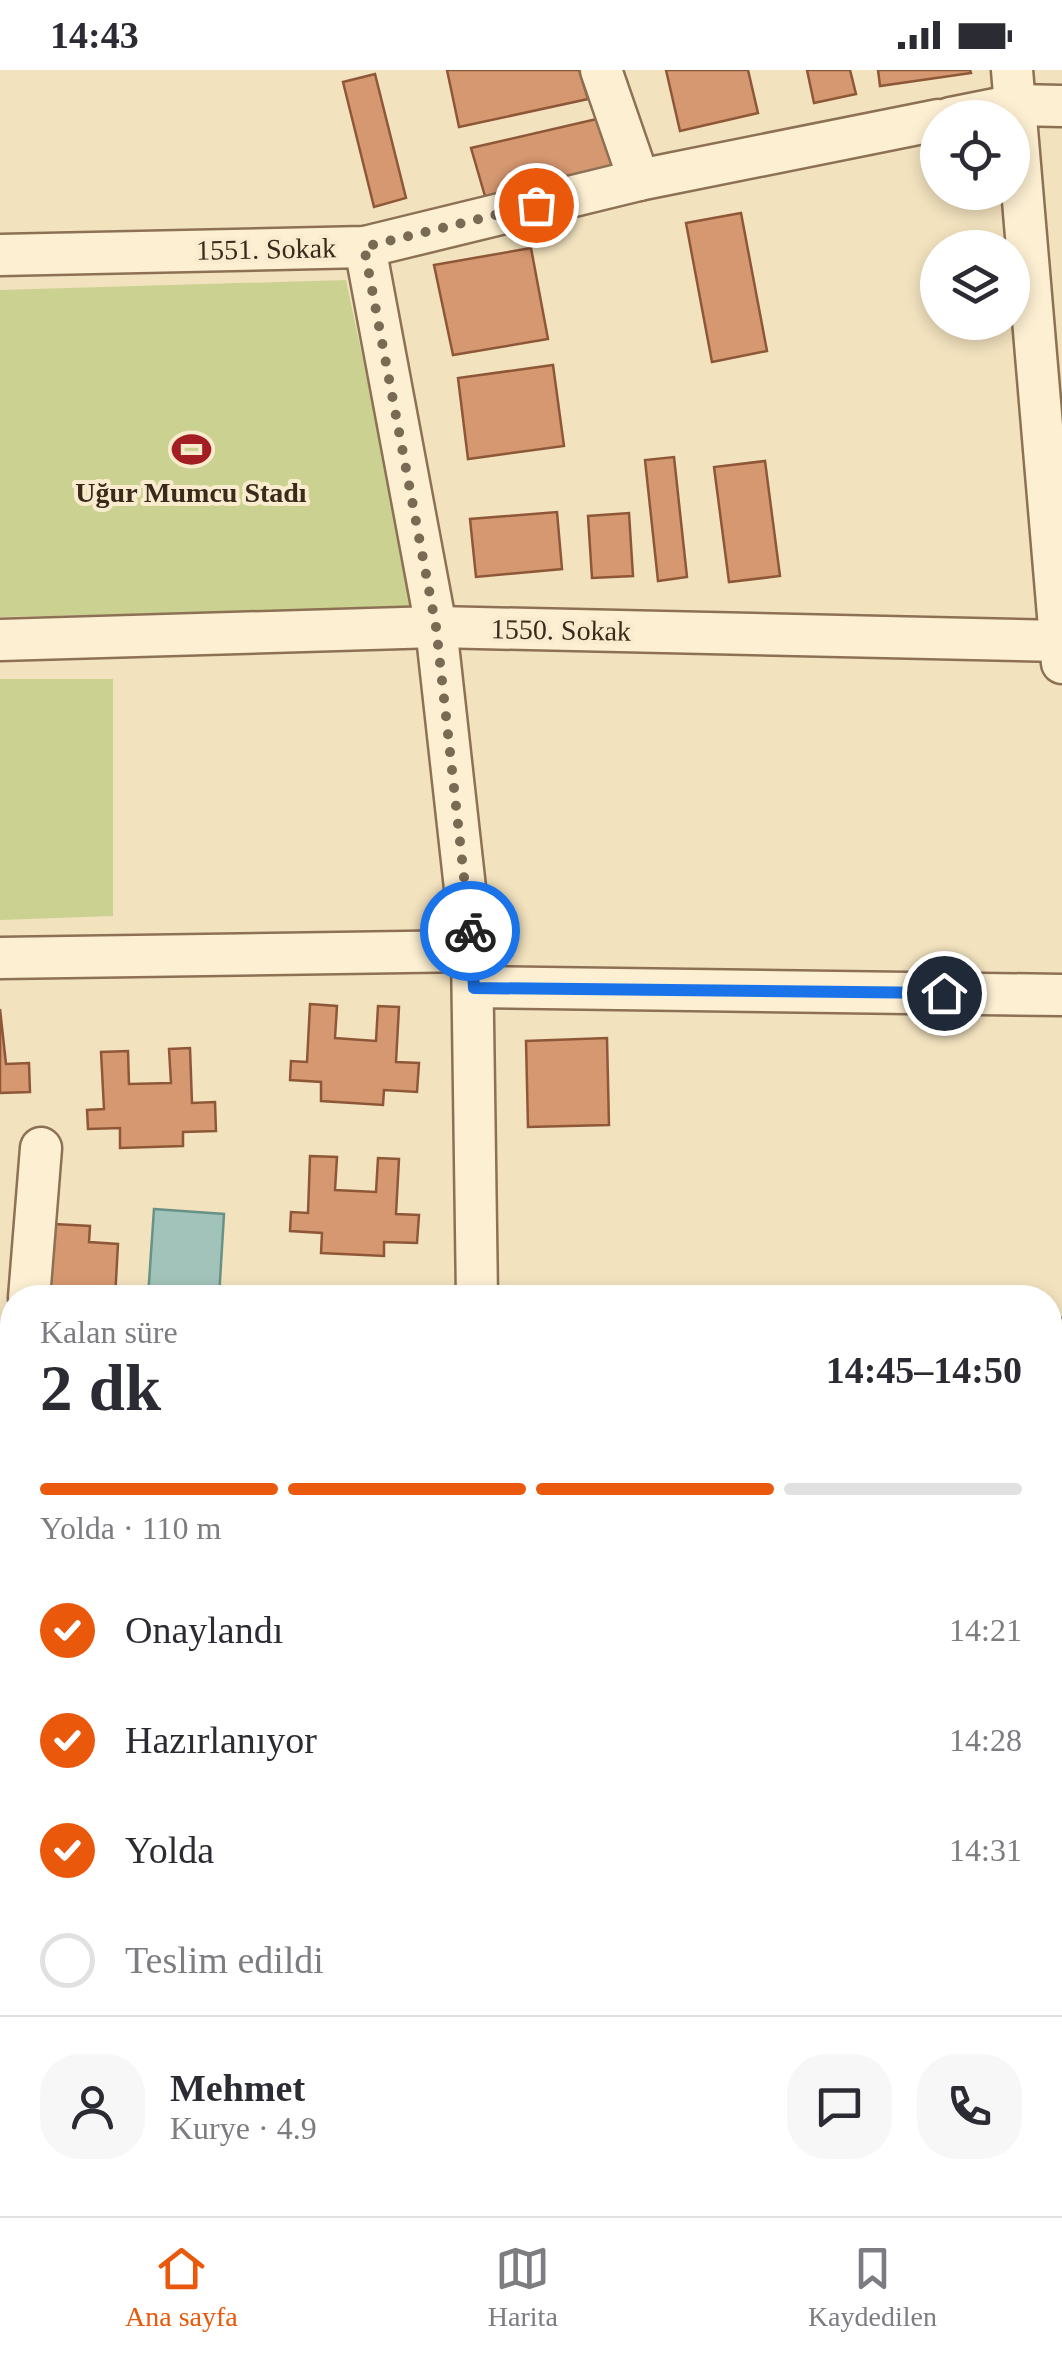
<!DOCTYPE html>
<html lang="tr">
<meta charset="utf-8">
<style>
:root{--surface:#fff;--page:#f7f7f7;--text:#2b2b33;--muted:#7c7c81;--line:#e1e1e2;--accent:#ea580c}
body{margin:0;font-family:"Times New Roman",serif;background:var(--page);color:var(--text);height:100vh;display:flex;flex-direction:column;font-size:38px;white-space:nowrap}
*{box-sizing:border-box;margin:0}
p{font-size:32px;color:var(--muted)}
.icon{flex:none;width:55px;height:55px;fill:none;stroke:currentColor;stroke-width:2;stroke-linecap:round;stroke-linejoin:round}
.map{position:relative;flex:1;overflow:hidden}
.details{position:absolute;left:0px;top:1215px;width:1062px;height:932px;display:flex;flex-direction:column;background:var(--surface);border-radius:40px 40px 0 0;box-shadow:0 5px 15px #0003}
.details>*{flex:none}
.buttons{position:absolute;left:920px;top:30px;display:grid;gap:20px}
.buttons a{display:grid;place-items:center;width:110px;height:110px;border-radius:50%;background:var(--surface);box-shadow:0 5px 15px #0003;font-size:50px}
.pin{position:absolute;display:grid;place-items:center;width:85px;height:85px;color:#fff;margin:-42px;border:5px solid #fff;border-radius:50%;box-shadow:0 2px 10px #0007}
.courier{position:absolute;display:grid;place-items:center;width:100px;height:100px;margin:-50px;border:8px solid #1a73e8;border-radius:50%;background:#fff;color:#222;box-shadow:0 2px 12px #0007}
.head em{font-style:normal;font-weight:800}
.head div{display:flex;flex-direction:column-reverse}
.head{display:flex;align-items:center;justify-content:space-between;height:170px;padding:0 40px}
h1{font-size:65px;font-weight:800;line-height:75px}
.bar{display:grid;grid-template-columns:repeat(4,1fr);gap:15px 10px;align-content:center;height:120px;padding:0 40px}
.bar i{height:12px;border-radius:8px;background:var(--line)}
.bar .active{background:var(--accent)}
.bar p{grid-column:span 4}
.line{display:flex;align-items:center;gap:25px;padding:0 40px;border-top:2px solid var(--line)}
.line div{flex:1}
.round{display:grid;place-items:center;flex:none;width:105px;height:105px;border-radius:40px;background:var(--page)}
ol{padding:0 40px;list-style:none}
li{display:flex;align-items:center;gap:30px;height:110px}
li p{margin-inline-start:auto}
li .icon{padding:10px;border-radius:50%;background:var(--accent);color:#fff;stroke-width:4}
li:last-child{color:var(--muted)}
li i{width:55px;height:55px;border:5px solid var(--line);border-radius:50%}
.status{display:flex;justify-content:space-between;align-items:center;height:70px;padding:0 50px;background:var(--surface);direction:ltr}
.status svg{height:28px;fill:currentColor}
.menu{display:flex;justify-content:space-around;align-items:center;height:140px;border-top:2px solid var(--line);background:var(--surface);font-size:28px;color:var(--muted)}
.menu a{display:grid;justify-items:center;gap:5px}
.menu .active{color:var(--accent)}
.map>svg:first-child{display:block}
</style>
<div class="status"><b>14:43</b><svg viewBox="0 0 49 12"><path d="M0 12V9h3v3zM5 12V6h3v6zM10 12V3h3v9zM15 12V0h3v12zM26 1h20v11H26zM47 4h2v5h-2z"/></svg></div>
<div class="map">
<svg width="1062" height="2146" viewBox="0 0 1062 2146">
<rect width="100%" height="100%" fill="#f2e2be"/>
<g fill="#cbd191">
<path d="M346,210L416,538L0,547V220Z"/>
<path d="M0,609H113V846L0,850Z"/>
</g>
<g fill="#a2c3b9" stroke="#689287" stroke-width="2.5">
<path d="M154,1139L224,1144L219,1227H148Z"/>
<path d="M1062,1937V1971H1050V1938Z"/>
</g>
<g fill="#d59870" stroke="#8e5838" stroke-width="2.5">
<path d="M447,0H579L588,29L459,57Z"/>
<path d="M666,0H748L758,43L680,61Z"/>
<path d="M807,0H850L856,24L814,33Z"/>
<path d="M878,0H970L971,3L880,16Z"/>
<path d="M375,4L406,128L374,137L343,12Z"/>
<path d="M601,48L615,100L487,133L471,78Z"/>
<path d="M741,143L767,281L712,292L686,153Z"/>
<path d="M531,178L548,269L453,285L434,195Z"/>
<path d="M553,295L564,376L468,389L458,308Z"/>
<path d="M674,387L687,507L658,511L645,390Z"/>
<path d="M765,391L780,506L729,512L714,397Z"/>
<path d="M557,442L562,499L476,507L470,449Z"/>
<path d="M629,443L633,506L592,508L588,446Z"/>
<path d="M310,934L337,936L335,968L376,971L378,936L399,937L396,992L419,993L417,1022L384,1020L383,1035L321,1031V1012L290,1010L291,991L307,992Z"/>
<path d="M0,939L6,994L29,993L30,1022L0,1023Z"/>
<path d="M607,968L609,1055L528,1057L526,971Z"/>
<path d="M190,978L192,1033L215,1032L216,1061L183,1062V1076L120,1078V1058L88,1059L87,1040L104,1039L101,982L128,981L129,1014L171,1013L169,979Z"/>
<path d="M310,1086L337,1087L335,1120L376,1122L378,1088L399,1089L396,1144L419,1145L417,1173L384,1172V1186L321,1183L322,1163L290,1161L291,1142L308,1143Z"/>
<path d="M54,1154L90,1156L89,1172L118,1174L115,1228H48Z"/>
<path d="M3,1846L12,1849V1908L0,1905Z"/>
</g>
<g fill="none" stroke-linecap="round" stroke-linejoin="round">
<defs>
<g id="minor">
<path d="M601,0L639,110"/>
<path d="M1012,0L1062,593"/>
<path d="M950,48L1015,35L1062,36"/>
<path d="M365,177L436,557L472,881L477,1228"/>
<path d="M0,185L365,177L639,110L938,50"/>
<path d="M0,570L436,557L1062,571"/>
<path d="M0,888L472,881"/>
<path d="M474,917L1062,925"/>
<path d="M29,1228L41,1078"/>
<path d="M1050,1269H1062"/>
<path d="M0,1560L12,1449"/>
<path d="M870,2135L1062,2145"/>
<path d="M794,2146V2135"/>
</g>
<g id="major">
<path d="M0,1969L12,1972"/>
<path d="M0,2036L12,2039"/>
<path d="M345,2135L372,2146"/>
<path d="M500,2135L527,2146"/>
</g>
</defs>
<use href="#minor" stroke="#8d7155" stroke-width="45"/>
<use href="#major" stroke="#5a3f2a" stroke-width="58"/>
<use href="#minor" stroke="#fcefd2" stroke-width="40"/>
<use href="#major" stroke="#fad791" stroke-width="52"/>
</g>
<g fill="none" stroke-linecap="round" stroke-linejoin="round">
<path stroke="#7a6a54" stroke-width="10" stroke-dasharray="0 18" d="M470,861L436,557L364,177L536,135"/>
<path stroke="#1a73e8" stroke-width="12" d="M470,861L474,918L944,923"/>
</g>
<defs>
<symbol id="stadium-bare" viewBox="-9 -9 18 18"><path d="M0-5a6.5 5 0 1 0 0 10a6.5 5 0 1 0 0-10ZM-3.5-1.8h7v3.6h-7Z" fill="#a21e22" stroke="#f9ecce" stroke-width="2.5" paint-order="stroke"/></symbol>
</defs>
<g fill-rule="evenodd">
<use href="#stadium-bare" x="164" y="352" width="55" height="55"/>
</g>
<g text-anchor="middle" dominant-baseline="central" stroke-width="8" stroke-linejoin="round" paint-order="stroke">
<g font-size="28" fill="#3a2a1b" stroke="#f9ecce">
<text transform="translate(266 179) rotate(-1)">1551. Sokak</text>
<text transform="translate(561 560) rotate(1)">1550. Sokak</text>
</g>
<g font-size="28" font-weight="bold" fill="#3a2a1b" stroke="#f9ecce">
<text x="191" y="422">Uğur Mumcu Stadı</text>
</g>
</g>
</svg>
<div class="buttons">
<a><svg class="icon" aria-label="locate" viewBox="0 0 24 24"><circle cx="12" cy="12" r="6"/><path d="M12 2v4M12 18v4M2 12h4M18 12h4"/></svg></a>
<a><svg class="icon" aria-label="layers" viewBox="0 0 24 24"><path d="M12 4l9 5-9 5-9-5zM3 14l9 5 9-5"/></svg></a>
</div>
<div class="pin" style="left:536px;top:135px;background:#ea580c"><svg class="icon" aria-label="bag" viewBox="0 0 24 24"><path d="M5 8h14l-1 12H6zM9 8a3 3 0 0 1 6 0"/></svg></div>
<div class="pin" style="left:944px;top:923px;background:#1f2937"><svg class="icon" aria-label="home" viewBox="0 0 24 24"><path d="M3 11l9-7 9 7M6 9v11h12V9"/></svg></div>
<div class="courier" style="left:470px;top:861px"><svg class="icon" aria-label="bike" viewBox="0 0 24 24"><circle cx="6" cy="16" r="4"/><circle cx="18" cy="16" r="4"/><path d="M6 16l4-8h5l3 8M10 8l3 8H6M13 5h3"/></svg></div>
<section class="details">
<div class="head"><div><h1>2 dk</h1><p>Kalan süre</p></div><em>14:45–14:50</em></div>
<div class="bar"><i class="active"></i><i class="active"></i><i class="active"></i><i></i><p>Yolda · 110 m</p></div>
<ol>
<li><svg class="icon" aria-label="check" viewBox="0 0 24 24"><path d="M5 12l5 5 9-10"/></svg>Onaylandı<p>14:21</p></li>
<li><svg class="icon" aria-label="check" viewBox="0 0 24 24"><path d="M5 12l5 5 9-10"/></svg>Hazırlanıyor<p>14:28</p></li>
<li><svg class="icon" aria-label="check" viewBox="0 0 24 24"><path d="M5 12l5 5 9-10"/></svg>Yolda<p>14:31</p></li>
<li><i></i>Teslim edildi</li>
</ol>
<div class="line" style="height:180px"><a class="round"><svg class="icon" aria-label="person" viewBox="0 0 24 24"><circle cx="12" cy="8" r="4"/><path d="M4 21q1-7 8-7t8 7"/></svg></a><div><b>Mehmet</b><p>Kurye · 4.9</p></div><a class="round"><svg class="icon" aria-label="chat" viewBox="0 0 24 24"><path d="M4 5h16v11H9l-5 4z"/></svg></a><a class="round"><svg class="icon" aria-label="phone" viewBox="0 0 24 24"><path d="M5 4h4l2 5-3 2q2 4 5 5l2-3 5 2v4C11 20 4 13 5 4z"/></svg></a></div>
</section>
</div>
<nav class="menu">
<a class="active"><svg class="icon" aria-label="home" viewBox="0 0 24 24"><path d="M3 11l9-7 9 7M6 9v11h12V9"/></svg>Ana sayfa</a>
<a><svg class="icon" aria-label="map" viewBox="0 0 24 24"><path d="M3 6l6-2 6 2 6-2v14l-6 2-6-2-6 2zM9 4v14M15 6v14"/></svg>Harita</a>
<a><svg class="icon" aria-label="saved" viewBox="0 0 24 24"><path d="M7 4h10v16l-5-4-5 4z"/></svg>Kaydedilen</a>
</nav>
